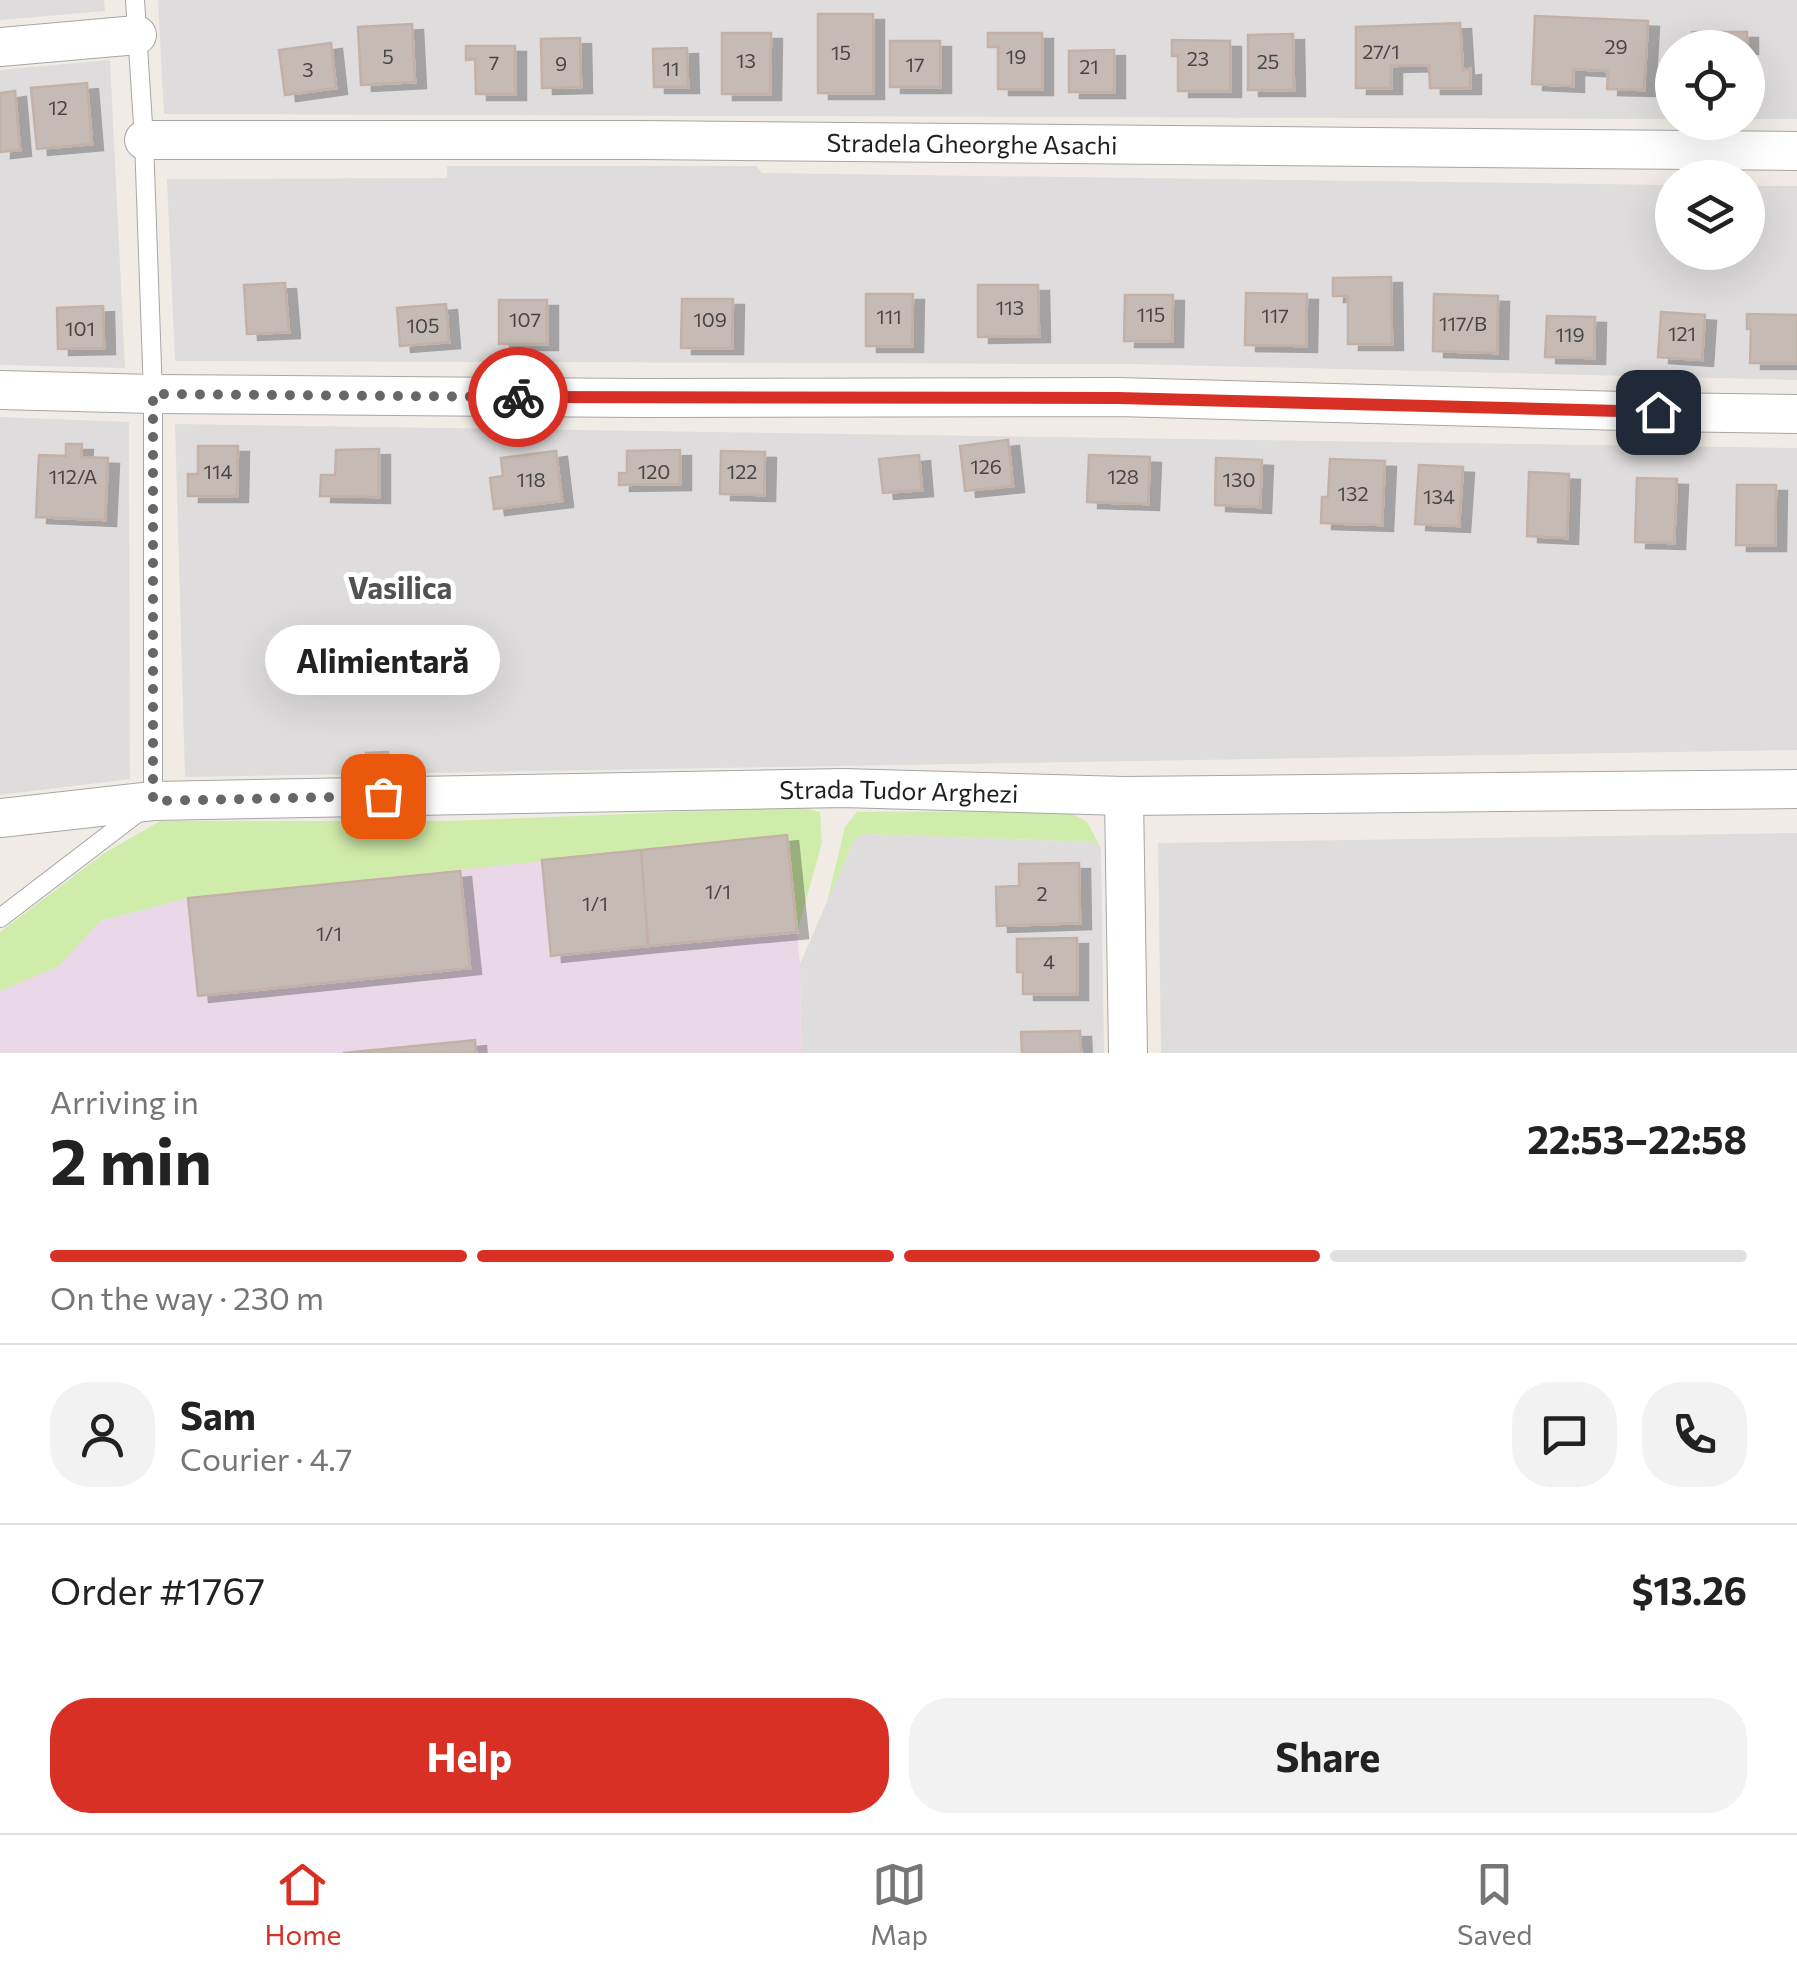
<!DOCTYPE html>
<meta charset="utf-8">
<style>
:root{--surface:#fff;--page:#f2f2f2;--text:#222;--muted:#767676;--line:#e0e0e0;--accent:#d93025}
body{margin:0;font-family:Commissioner,sans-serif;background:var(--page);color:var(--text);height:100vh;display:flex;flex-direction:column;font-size:38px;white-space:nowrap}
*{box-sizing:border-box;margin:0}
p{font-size:32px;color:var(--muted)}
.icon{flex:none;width:55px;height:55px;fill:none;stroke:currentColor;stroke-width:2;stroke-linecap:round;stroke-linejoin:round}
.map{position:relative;height:1053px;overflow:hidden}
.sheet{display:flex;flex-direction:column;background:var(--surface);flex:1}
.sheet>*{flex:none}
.fabs{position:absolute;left:1655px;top:30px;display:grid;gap:20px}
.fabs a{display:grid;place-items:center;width:110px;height:110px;border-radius:50%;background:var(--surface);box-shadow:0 10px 40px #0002;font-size:50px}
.pin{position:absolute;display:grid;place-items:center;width:85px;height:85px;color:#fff;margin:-42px;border-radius:20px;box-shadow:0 5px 15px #0006}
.courier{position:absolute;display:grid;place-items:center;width:100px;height:100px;margin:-50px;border:8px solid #d93025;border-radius:50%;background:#fff;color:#222;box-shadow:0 2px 12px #0007}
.bubble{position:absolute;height:70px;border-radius:35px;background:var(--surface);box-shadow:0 10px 40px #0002;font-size:32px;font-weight:700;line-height:70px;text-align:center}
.summary em{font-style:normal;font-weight:700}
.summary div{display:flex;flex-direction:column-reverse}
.summary{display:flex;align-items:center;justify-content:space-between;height:170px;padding:0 50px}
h1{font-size:65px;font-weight:700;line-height:75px}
.bar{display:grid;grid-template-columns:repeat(4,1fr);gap:15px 10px;align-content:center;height:120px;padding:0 50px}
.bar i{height:12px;border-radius:8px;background:var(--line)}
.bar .current{background:var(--accent)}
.bar p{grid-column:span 4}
.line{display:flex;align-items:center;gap:25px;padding:0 50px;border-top:2px solid var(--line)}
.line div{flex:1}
.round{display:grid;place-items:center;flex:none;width:105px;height:105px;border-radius:40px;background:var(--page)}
.primary-button{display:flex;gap:20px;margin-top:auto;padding:20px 50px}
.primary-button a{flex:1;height:115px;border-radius:40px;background:var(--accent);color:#fff;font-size:40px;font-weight:700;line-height:115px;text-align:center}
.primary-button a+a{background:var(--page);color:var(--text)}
.tabs{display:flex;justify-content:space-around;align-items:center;height:140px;border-top:2px solid var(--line);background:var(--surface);font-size:28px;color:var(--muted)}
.tabs a{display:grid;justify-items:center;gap:5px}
.tabs .current{color:var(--accent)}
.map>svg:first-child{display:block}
</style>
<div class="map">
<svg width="1797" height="1053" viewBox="0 0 1797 1053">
<defs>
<filter id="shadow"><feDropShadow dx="11" dy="6" stdDeviation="0" flood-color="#0004"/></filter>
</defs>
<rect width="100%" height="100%" fill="#f0ece5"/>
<g fill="#dedcdc">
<path d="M0,0H104L105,11L0,20Z"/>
<path d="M158,0H1797V119H1748V48H1672V119L164,114Z"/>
<path d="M110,60L125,368L0,365V70Z"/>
<path d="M447,166H756L762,173L1672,185V252H1748V186H1797V380L1130,364L175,361L167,179L447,178Z"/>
<path d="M0,417L129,422L130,779L0,795Z"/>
<path d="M175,424L1797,448V750L185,777Z"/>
<path d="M1797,833V1053H1161L1158,843Z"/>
<path d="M864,834L1094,842L1101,848L1104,1053H801L800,964L854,839Z"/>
</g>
<path fill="#ead7e8" d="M787,835L800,964L801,1053H0V991L59,966L100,921L188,898Z"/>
<g fill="#d0ecaa">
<path d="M801,807L820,812L822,843L797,932L786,836L188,898L100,921L59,966L0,991V932L103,854L160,821H449Z"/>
<path d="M1067,811L1087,822L1101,848L1094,842L864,834L854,839L827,902L845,827L857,812Z"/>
</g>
<g fill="#c5bbb4" stroke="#c3b1a7" stroke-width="2.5" filter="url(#shadow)">
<rect x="818" y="14" width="55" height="79"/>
<path d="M1535,16L1648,21L1644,90L1607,89L1608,71L1573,69V86L1532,84Z"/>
<path d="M1460,23L1463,70L1470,69V88H1430L1429,65L1391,66V88H1356V27Z"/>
<path d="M412,24L415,82L361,85L358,27Z"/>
<path d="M1692,32H1747V48H1702V45H1692Z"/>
<path d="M722,33H771L770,94H722Z"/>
<path d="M988,33H1042V89H998V47H988Z"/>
<path d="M1293,34L1294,90H1248V35Z"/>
<path d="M580,38L581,87L542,88L541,39Z"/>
<path d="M1172,40L1230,41V91H1178V56H1172Z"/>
<rect x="890" y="41" width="50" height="46"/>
<path d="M331,43L336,88L285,95L279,50Z"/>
<path d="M466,46H515V94H476L475,59L466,60Z"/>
<path d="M687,48L688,87H654L653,49Z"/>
<path d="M1114,50V92H1069V51Z"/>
<path d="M87,83L92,144L37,149L31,88Z"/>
<path d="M15,91L20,150L0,152V93Z"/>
<path d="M1391,277L1392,344H1348V296H1333V278Z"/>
<path d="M285,283L289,332L247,334L244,285Z"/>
<path d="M978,285H1038L1039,336L978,337Z"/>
<path d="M1246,293L1307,294L1306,346L1245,345Z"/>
<path d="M866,294H913L912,346H866Z"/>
<path d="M1434,294L1498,296L1497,353L1433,351Z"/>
<path d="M1125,295H1173L1172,341H1124Z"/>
<path d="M682,299H733L732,348H681Z"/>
<rect x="499" y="300" width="48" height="44"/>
<path d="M446,304L449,342L400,346L397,308Z"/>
<path d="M103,306L104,348L58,349L57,308Z"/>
<path d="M1661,312L1705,315L1702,360L1658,357Z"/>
<path d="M1747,314L1797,315V363H1750L1751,329H1747Z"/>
<path d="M1547,316L1595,317L1594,358L1545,357Z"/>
<path d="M1008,440L1013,486L965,491L960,446Z"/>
<path d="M66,444H82L81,457L108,458L105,520L36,517L39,455L66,456Z"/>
<path d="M198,446H238L237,496H188V474H198Z"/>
<path d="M379,449V497L320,496L321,475H335L336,450Z"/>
<path d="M680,450V484L619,485V473H627V451Z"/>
<path d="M556,451L562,501L494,509L490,478L503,476L501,458Z"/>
<path d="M721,451L765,452L764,495L720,494Z"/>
<path d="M919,455L922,490L883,493L879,459Z"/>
<path d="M1089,455L1150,457L1148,504L1087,502Z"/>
<path d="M1216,458L1262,460L1260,507L1215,505Z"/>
<path d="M1330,459L1385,461L1382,525L1321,523L1322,497H1328Z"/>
<path d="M1419,465L1463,467L1459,526L1415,524Z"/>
<path d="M1529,472L1569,474L1567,538L1527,536Z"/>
<path d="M1637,478L1677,479L1674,543L1635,542Z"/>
<path d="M1737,485H1776L1775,545H1736Z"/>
<path d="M388,752L389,773H367L366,753Z"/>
<path d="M787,835L797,932L648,946L641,850Z"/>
<path d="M641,850L648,946L551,956L542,860Z"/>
<path d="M1079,863L1080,923L997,926L996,887L1019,886V864Z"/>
<path d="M460,871L470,968L198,996L188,898Z"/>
<path d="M1077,938V994H1023V972H1017V939Z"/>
<path d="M1080,1031L1081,1053H1022L1021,1032Z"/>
<path d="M475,1040L476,1053H343Z"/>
</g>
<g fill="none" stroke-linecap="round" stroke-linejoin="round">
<defs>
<path id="lane" d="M0,918L153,801V394L144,140L135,0"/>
<g id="street">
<path d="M0,47L137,35"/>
<path id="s1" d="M144,140H642L1797,151"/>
<path d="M0,390L153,394L642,398L1118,397L1659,412L1797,414"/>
<path d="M1124,796L1128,1053"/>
<path id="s2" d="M0,818L153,801L843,788L1124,796L1797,789"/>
</g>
</defs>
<use href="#lane" stroke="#a6a6a6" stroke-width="20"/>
<use href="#street" stroke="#a6a6a6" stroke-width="40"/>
<use href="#lane" stroke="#fff" stroke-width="18"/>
<use href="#street" stroke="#fff" stroke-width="38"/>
</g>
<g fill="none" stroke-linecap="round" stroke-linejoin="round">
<path stroke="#686764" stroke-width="10" stroke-dasharray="0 18" d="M383,796L153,801V394L518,397"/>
<path stroke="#d93025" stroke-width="12" d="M518,397L1118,398L1658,412"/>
</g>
<g text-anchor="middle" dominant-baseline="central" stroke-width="10" stroke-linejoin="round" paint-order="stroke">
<g font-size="20" fill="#484644">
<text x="1616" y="46">29</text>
<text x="1381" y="51">27/1</text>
<text x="841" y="52">15</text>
<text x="388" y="56">5</text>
<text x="1016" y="56">19</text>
<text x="1198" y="58">23</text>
<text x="746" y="60">13</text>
<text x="1268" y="61">25</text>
<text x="494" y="62">7</text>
<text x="561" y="63">9</text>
<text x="915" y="64">17</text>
<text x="1089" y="66">21</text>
<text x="671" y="68">11</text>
<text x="308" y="69">3</text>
<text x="58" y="107">12</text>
<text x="1010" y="307">113</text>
<text x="1151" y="314">115</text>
<text x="1275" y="315">117</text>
<text x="889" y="316">111</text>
<text x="525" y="319">107</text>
<text x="710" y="319">109</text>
<text x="1463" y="323">117/B</text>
<text x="423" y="325">105</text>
<text x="80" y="328">101</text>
<text x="1682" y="333">121</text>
<text x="1570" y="334">119</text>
<text x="986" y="466">126</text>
<text x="218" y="471">114</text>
<text x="654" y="471">120</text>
<text x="742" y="471">122</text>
<text x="73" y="476">112/A</text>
<text x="1123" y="476">128</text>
<text x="531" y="479">118</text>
<text x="1239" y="479">130</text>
<text x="1353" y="493">132</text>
<text x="1439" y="496">134</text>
<text x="718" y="891">1/1</text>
<text x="1042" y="893">2</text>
<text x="595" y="903">1/1</text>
<text x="329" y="933">1/1</text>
<text x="1049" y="961">4</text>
</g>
<g font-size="25" fill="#1f1f1f" stroke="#fff">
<text stroke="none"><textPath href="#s1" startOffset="828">Stradela Gheorghe Asachi</textPath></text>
<text stroke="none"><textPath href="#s2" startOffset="900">Strada Tudor Arghezi</textPath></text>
</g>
<g font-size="30" font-weight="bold" fill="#525252" stroke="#fff">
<text x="400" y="586">Vasilica</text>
</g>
</g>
</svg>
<div class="fabs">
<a><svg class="icon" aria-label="locate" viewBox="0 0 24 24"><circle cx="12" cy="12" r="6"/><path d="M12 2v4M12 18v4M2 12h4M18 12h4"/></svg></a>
<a><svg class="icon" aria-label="layers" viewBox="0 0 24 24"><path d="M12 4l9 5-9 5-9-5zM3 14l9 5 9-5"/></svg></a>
</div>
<div class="pin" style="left:383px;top:796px;background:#ea580c"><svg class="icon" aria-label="bag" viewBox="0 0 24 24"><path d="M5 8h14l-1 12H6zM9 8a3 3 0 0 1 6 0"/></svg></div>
<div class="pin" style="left:1658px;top:412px;background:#1f2937"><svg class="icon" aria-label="home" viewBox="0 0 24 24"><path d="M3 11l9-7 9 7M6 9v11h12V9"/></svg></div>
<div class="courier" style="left:518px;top:397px"><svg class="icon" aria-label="bike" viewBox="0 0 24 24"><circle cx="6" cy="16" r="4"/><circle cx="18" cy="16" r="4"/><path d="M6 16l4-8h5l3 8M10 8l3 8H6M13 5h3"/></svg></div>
<div class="bubble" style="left:265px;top:625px;width:235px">Alimientară</div>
</div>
<section class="sheet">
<div class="summary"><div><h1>2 min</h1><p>Arriving in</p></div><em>22:53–22:58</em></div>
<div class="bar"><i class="current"></i><i class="current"></i><i class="current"></i><i></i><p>On the way · 230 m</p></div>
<div class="line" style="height:180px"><a class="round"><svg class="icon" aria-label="person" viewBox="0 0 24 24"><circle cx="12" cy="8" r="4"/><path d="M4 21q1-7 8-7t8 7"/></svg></a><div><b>Sam</b><p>Courier · 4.7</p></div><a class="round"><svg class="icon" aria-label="chat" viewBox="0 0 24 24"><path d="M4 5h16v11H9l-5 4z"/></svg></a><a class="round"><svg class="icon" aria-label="phone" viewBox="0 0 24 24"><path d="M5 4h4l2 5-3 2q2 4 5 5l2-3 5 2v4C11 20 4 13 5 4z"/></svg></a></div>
<div class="line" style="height:130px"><div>Order #1767</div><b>$13.26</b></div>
<div class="primary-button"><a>Help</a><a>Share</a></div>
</section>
<nav class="tabs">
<a class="current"><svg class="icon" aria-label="home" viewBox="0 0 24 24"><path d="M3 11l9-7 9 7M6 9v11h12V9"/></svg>Home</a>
<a><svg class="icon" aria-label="map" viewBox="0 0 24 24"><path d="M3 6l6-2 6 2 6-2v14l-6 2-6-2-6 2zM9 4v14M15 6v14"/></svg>Map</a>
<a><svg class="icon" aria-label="saved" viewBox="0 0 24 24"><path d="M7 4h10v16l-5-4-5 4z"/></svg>Saved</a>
</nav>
